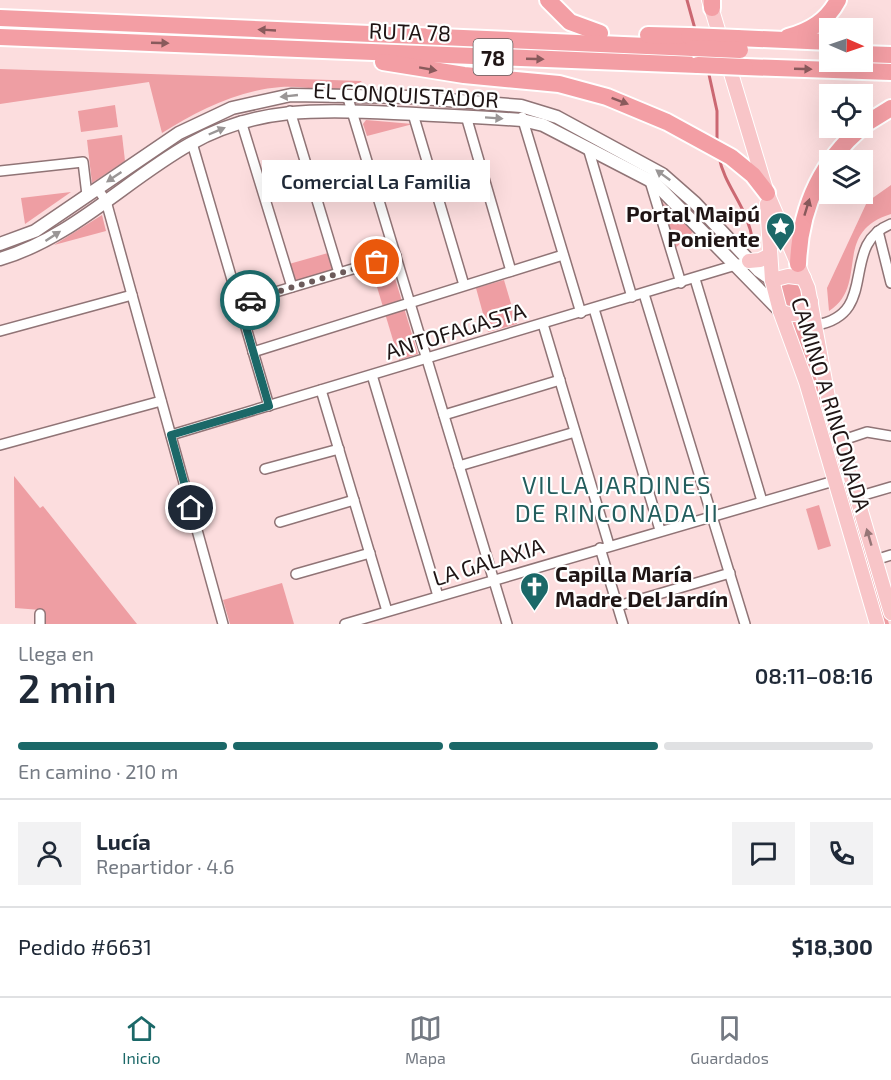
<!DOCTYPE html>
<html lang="es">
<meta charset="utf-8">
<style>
:root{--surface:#fff;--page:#f2f2f3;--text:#1f2937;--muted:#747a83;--line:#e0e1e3;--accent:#1b6868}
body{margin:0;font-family:"Exo 2",sans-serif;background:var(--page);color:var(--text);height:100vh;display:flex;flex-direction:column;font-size:22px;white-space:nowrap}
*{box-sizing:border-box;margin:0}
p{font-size:20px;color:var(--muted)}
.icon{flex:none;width:33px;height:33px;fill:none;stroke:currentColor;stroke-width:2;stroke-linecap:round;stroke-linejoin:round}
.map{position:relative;height:624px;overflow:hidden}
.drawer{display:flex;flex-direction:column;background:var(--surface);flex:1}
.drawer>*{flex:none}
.needle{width:39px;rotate:92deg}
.tools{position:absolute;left:819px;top:18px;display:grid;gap:12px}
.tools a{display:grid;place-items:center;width:54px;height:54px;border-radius:0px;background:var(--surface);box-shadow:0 6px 24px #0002;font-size:30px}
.pin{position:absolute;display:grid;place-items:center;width:51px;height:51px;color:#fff;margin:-26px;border:3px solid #fff;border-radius:50%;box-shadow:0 2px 6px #0007}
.courier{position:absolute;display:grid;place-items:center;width:60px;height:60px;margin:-30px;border:4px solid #1b6868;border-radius:50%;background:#fff;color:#222;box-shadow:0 2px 8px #0007}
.bubble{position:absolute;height:42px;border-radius:0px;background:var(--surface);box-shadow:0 6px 24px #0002;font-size:20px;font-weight:600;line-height:42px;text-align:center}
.summary em{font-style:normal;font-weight:600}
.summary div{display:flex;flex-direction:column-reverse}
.summary{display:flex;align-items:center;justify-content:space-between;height:102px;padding:0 18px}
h1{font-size:39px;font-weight:600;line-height:45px}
.bar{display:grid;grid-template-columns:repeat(4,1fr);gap:9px 6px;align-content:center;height:72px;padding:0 18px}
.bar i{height:8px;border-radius:4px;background:var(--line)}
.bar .on{background:var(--accent)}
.bar p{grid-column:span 4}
.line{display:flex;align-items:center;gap:15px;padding:0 18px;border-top:2px solid var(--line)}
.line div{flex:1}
.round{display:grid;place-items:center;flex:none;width:63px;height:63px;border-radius:0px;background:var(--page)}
.tabs{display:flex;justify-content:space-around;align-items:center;height:84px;border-top:2px solid var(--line);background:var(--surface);font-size:16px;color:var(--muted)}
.tabs a{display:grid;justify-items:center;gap:3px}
.tabs .on{color:var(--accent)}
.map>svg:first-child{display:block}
</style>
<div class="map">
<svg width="891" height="624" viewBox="0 0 891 624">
<rect width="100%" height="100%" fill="#fcddde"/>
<g fill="#ee9ea3">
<path d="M0,69L362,81C341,96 306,85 281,87C239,90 197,111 162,133L149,82L0,104Z"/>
<path d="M115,105L118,127L81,132L78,111Z"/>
<path d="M366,120L413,124L367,136L363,124Z"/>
<path d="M122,135L125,161L92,183L87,140Z"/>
<path d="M891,185V214C831,232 870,285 829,311L827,288L867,202Z"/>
<path d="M71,192L25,224L21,198Z"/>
<path d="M656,200L661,201L693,232L671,252Z"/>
<path d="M102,215L106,231L54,245Z"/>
<path d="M328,253L334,271L295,283L289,264Z"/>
<path d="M390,262L418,354L399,360L371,267Z"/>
<path d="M504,280L517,324L488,332L476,288Z"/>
<path d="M799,282L805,298L795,308L784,306L781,286L783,283Z"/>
<path d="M810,312L844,468L836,470L786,318Z"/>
<path d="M14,476L40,508L43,506L137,624H42L41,610L15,608Z"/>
<path d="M843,483L850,490L889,624H881L840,486Z"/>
<path d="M819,505L831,546L818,550L806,509Z"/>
<path d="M282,583L294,624H230L223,600Z"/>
</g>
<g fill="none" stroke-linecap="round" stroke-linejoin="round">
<g stroke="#cb6872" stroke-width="3">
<path d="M687,0L695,29"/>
<path d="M708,70L717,111V142"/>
<path d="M719,157C725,188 748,206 753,243"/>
</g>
<defs>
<g id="minor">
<path d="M347,95L507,624"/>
<path d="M290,111L339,273"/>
<path d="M413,114L464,285"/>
<path d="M466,116L511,271"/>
<path d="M522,117L581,313"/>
<path d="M241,121L292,287"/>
<path d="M192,143L269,406"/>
<path d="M588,148L632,297"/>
<path d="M0,171L83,162L87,195"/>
<path d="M649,178L681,283"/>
<path d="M97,188L106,201L223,624"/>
<path d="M878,231L891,283"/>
<path d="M695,279L762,501"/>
<path d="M644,294L745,624"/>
<path d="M239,303L396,256"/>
<path d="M594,309L660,530"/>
<path d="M543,324L609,545"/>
<path d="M816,325C881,314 838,245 891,224"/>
<path d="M0,331L132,295"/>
<path d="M253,352L563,255"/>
<path d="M372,375L438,596"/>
<path d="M321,390L387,611"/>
<path d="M444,415L560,380"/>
<path d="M171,435L749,261"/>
<path d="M840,441L867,432L891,436"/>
<path d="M0,445L161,401"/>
<path d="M459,466L575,432"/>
<path d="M265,469L339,449"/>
<path d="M857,497L891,487"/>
<path d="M280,522L354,500"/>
<path d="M600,548L623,624"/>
<path d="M875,560L891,555"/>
<path d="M296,574L370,553"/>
<path d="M618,606L730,573"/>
<path d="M40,624V614"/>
<path d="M345,624L851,476"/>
</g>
<g id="secondary">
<path d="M0,244L35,231L179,133L232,108L291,95L410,97L521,106L557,117L662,174L695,203L758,270L772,280"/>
<path d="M0,259C72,238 126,180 190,144C255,107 322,109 394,113C437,115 479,117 522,120L543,125L655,183L780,311"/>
</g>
<g id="primary">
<path d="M709,0L767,193L808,288L829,403L891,613"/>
<path d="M767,204L772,280L780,311L806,382L877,624"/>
<path d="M749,261L760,260L770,255"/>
<path d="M772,280L788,276L804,278"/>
<path d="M780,311C794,318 803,313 811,301"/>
</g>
<g id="motorway">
<path d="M548,0L570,22L600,33"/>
<path d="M712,0V8"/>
<path d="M0,18L693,48"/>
<path d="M648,35L689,36"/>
<path d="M0,37L698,65"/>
<path d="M788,37C810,31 827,21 838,0"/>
<path d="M737,38L830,42"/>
<path d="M862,54L891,55"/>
<path d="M383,62L464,75L559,84L607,97L667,122L731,157L753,175L767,193"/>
<path d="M745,67L891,72"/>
<path d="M862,126L891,108"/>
<path d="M798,264C800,210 819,164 861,128"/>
</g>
</defs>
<use href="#minor" stroke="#907476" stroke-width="12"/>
<use href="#secondary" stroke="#907476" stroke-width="15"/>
<use href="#primary" stroke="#fff" stroke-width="16"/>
<use href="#motorway" stroke="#fff" stroke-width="20"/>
<use href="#minor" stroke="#fff" stroke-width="9"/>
<use href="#secondary" stroke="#fff" stroke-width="12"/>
<use href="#primary" stroke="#f8c5c8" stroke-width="14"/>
<use href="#motorway" stroke="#f39ea4" stroke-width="16"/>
<defs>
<g id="motorway-bridge">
<path d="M689,36L737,38"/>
<path d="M693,48L740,50"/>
<path d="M698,65L745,67"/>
</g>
</defs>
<use href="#motorway-bridge" stroke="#fff" stroke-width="20" stroke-linecap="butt"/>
<use href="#motorway-bridge" stroke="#f39ea4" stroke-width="16"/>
</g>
<defs><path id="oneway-solid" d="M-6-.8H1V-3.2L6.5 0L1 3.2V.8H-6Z" transform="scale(1.5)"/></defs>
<g fill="#895a5c">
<use href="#oneway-solid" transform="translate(267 30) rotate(-177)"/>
<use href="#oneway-solid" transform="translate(160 43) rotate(2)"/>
<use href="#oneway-solid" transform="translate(535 59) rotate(2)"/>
<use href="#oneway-solid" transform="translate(428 69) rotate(10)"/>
<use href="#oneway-solid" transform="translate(803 69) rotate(2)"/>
<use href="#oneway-solid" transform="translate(620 101) rotate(21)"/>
<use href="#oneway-solid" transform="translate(807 207) rotate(-73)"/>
</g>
<g fill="#9a9696">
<use href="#oneway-solid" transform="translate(289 96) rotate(174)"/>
<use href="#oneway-solid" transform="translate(494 118) rotate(4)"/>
<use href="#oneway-solid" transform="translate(217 131) rotate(-23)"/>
<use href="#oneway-solid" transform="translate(663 175) rotate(-144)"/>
<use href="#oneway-solid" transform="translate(114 177) rotate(146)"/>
<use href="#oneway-solid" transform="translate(53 236) rotate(-33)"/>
</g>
<use fill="#967677" href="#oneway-solid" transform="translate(869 537) rotate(-106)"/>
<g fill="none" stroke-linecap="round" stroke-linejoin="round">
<path stroke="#6c5b5b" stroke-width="6" stroke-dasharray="0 10.8" d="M250,300L377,262"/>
<path stroke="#1b6868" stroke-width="8" d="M191,508L171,435L269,406L239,303L250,300"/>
</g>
<defs>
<symbol id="sight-pin" viewBox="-11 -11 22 30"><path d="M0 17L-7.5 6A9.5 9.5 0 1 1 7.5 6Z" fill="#1b6868" stroke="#fff"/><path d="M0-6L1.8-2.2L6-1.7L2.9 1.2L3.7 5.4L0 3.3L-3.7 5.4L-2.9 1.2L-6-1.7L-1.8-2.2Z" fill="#fff"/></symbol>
<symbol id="church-pin" viewBox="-11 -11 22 30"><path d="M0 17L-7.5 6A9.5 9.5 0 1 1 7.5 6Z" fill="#1b6868" stroke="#fff"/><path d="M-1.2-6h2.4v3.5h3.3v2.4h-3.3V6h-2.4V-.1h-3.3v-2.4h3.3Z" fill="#fff"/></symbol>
</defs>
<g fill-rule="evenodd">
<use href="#sight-pin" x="764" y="210" width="33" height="45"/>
<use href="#church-pin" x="518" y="570" width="33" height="45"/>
</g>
<g text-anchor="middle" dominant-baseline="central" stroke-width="4.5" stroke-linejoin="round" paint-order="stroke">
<rect fill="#fff" stroke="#625b5b" stroke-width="1.5" x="473.5" y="39" width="39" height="36" rx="4.5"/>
<g font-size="21" font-weight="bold" fill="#1f1515">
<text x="493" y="57">78</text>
</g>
<g font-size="22" fill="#1f1515" stroke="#fff">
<text transform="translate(410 31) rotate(2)">RUTA 78</text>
<text transform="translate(406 94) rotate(3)">EL CONQUISTADOR</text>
<text transform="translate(455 330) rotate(-17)">ANTOFAGASTA</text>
<text transform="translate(832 404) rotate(73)">CAMINO A RINCONADA</text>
<text transform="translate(488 561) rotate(-17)">LA GALAXIA</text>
</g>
<g font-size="22" font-weight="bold" fill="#1f1515" stroke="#fff" text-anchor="end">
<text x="760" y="213">Portal Maipú<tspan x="760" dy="25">Poniente</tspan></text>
<text x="555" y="573" text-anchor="start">Capilla María<tspan x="555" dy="25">Madre Del Jardín</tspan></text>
</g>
<g font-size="24" letter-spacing="1.5" fill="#235d5d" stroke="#fff">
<text x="617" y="484">VILLA JARDINES<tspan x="617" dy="28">DE RINCONADA II</tspan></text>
</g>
</g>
</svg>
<div class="tools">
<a><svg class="needle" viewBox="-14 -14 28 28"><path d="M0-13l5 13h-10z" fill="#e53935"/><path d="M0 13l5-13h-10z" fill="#747a83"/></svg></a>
<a><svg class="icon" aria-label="locate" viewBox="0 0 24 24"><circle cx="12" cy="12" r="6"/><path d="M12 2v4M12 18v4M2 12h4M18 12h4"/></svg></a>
<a><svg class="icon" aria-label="layers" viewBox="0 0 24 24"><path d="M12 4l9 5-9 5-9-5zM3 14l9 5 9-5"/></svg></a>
</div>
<div class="pin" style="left:377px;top:262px;background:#ea580c"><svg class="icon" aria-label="bag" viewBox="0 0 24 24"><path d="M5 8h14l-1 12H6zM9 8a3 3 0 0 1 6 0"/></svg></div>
<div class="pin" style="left:191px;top:508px;background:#1f2937"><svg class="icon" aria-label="home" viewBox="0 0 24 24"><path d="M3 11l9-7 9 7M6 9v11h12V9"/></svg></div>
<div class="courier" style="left:250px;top:300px"><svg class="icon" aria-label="car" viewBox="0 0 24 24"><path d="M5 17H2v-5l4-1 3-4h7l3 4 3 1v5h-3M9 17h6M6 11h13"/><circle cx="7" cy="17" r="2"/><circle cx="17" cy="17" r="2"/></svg></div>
<div class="bubble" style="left:262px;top:160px;width:228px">Comercial La Familia</div>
</div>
<section class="drawer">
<div class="summary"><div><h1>2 min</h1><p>Llega en</p></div><em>08:11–08:16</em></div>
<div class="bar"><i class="on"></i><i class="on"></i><i class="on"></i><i></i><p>En camino · 210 m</p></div>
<div class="line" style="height:108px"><a class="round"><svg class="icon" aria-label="person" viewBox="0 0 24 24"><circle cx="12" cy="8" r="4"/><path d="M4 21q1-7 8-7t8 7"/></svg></a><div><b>Lucía</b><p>Repartidor · 4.6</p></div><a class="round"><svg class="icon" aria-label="chat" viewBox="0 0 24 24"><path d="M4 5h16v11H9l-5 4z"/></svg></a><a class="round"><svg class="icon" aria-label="phone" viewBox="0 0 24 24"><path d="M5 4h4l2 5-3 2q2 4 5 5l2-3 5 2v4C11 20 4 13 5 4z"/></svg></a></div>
<div class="line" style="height:78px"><div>Pedido #6631</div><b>$18,300</b></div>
</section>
<nav class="tabs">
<a class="on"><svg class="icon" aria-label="home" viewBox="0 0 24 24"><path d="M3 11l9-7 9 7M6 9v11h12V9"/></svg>Inicio</a>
<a><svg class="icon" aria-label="map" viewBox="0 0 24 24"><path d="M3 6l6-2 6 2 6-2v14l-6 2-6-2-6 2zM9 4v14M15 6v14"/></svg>Mapa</a>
<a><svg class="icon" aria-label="saved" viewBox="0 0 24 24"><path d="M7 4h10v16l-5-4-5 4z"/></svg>Guardados</a>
</nav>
